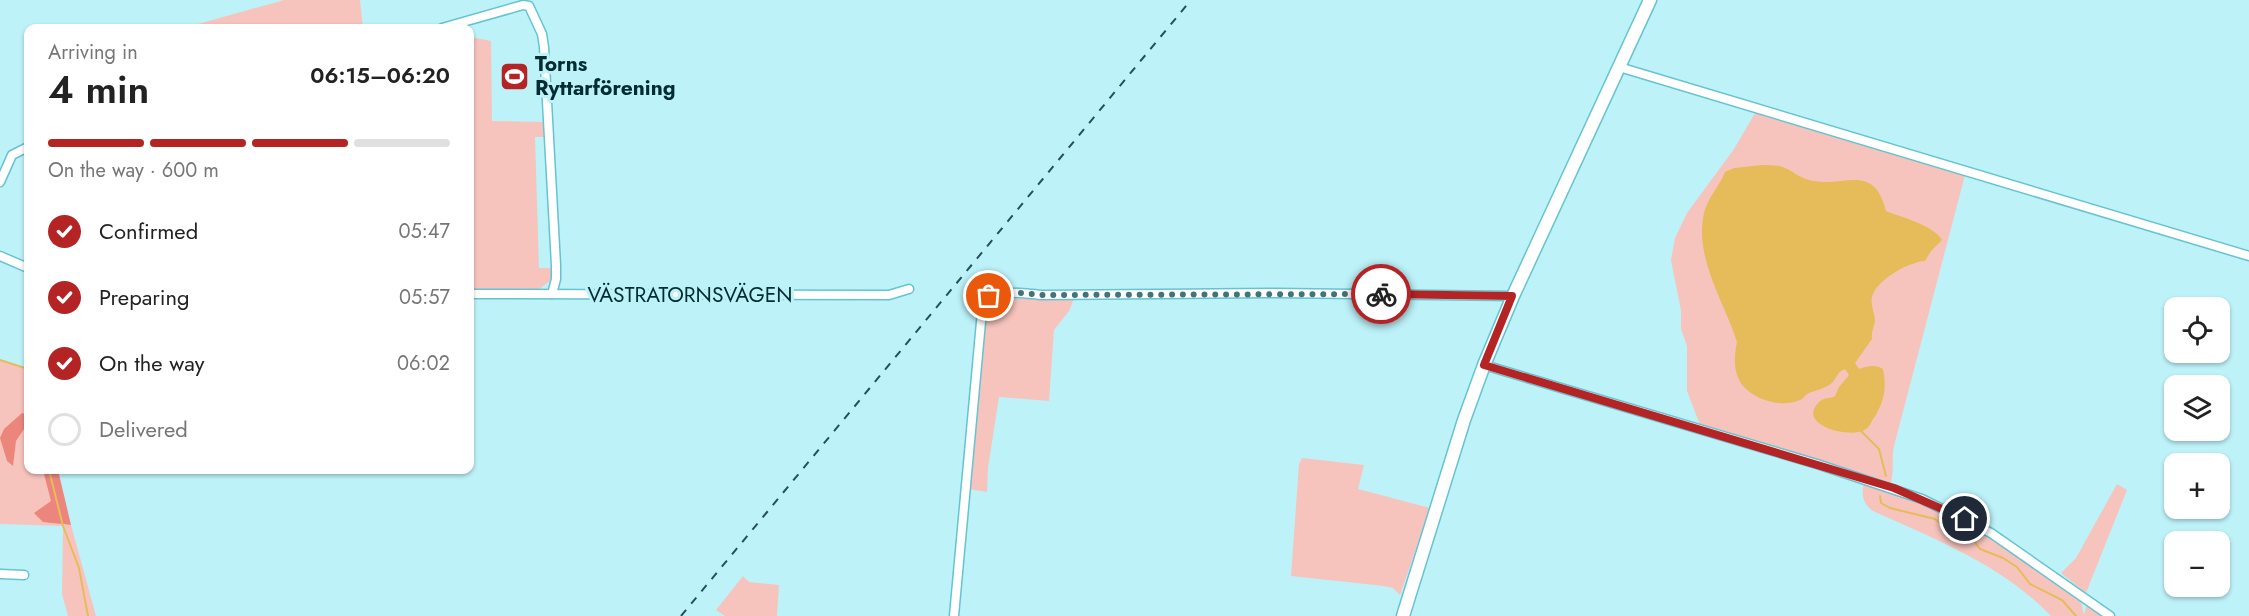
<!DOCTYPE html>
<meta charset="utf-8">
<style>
:root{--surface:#fff;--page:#f6f6f6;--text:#222;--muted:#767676;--line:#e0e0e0;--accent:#b42424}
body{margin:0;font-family:Jost,sans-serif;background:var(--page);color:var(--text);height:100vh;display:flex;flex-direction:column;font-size:22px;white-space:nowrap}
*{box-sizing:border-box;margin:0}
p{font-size:20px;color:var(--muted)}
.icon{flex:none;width:33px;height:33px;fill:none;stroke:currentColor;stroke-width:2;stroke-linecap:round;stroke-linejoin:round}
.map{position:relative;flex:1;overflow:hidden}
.panel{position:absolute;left:24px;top:24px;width:450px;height:450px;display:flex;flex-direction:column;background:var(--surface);border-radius:12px;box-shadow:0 2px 4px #0004}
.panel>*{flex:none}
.fabs{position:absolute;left:2164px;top:297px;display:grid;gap:12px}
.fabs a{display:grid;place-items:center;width:66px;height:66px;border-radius:12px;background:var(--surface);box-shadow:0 2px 4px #0004;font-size:30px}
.pin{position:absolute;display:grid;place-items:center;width:51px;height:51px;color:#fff;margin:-26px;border:3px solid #fff;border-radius:50%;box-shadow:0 2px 6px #0007}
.courier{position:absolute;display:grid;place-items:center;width:60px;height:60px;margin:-30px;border:4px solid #b42424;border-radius:50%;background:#fff;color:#222;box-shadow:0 2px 8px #0007}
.head em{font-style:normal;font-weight:600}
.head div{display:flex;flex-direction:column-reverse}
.head{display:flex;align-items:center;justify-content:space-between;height:102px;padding:0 24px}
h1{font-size:39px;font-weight:600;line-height:45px}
.bar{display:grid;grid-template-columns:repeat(4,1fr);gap:9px 6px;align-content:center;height:72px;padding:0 24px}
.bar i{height:8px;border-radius:4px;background:var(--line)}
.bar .selected{background:var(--accent)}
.bar p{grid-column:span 4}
ol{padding:0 24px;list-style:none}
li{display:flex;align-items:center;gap:18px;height:66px}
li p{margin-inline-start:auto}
li .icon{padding:6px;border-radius:50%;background:var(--accent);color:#fff;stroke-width:4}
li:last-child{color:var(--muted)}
li i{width:33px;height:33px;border:3px solid var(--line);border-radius:50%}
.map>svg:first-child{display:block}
</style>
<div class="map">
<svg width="2249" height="616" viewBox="0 0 2249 616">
<rect width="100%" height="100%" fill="#bdf2f9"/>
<g fill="#f7c4bd">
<path d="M284,0H360L363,28H184Z"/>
<path d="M476,38L491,41L492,121L546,122L547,137H535L539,268H552L551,280L537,291H470V40Z"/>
<path d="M1755,113L1965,175L1894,446C1891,459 1895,473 1890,485L1799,454L1700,425L1687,391V346L1681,329V311L1671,260L1675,238L1687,213L1734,149Z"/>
<path d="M994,299H1074L1069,311L1054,330L1049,401L999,397L988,468L987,492L968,489L987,304Z"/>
<path d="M0,360L28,369V470H49L63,525H71L96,616H68L62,594L63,526L0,524Z"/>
<path d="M1302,458L1364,465L1358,489L1430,508L1400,595L1393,588L1384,586L1291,576L1299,464Z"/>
<path d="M1865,481L1898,493L1901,497H1908L1984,532L2080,598L2084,615L2087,604L2103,616H2051C2002,565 1937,540 1873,511C1863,504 1860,494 1865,481Z"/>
<path d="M2117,484L2127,490L2086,593L2061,573L2076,558Z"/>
<path d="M743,576L749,582L779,585L777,616H725L716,610Z"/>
</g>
<g fill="#ec867c">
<path d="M22,413L28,415V423L16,441L13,466L7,461L0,438L4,429Z"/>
<path d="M43,470H58L71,525L43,522L34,513L51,501Z"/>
</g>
<path fill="#e6bc5a" d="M1762,165C1770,165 1779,165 1785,168C1793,171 1799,177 1806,179C1841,191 1873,159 1886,211C1901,217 1935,226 1942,240L1931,251L1925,261C1909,262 1877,279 1872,297C1870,305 1875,313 1875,321C1874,327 1871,332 1872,339L1855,363L1859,369C1867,366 1876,364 1883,369C1887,388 1884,402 1874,418C1871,421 1870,427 1866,429C1851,440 1795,425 1819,402C1824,397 1830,399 1835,396L1839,387L1849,375L1845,369C1837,372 1838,376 1833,382C1826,389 1815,390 1807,394C1805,396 1803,399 1800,400C1784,407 1764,402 1751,393C1733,381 1733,361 1737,342C1724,301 1694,258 1704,213C1708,197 1719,187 1725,172L1734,168Z"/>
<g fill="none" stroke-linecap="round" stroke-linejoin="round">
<g stroke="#e6bc5a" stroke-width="2">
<path d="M0,360L28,369"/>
<path d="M1860,430L1879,449L1886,476"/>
<path d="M49,470L63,526L79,568L88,616"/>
<path d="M1880,496L1881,503L1890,508L1935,519L1952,533L1970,536L1980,549L2003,558L2017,567L2030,584L2062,600L2076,616"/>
</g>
<defs>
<g id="minor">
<path d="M442,28L523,5L529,6L542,34L544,47L556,265V279L552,294"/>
<path d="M1619,67L2249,256"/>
<path d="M0,182L12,155L28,147"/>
<path d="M0,256L28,268"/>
<path d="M470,294L889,295L909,289"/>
<path d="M1484,365L1817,464L1922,499L1991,533L2110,616"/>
<path d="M0,574L24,575"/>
<path d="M954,616L983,300C999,288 1025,294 1043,295L1275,293L1513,296"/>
</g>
<path id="secondary" d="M1403,616L1464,420L1484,365L1513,296L1650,0"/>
</defs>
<use href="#minor" stroke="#65c4d0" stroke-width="11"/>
<use href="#secondary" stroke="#65c4d0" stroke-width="15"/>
<use href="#minor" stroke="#fff" stroke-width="8"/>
<use href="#secondary" stroke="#fff" stroke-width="12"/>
<path stroke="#235156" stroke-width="2" stroke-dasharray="8 8" stroke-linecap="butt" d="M681,616L1191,0"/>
</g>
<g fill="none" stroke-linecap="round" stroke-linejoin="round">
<path stroke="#437278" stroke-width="6" stroke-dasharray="0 10.8" d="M989,296L1009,292L1043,295L1381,294"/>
<path stroke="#b42424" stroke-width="8" d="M1381,294L1512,296L1484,365L1894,488L1965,519"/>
</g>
<defs>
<symbol id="stadium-square" viewBox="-11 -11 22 22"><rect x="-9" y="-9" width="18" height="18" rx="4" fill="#b42424" stroke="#bdf2f9"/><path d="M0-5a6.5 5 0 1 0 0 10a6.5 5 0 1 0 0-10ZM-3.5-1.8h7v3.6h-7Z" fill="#fff"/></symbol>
</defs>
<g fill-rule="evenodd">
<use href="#stadium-square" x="498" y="60" width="33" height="33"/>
</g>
<g text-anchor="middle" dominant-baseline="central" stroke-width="6" stroke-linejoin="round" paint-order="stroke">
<g font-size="21" font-weight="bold" fill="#012d32" stroke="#bdf2f9" text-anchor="start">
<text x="535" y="64">Torns<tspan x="535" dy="24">Ryttarförening</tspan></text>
</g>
<g font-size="21" fill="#012d32" stroke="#bdf2f9">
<text x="690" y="295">VÄSTRATORNSVÄGEN</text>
</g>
</g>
</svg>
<div class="fabs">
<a><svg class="icon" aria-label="locate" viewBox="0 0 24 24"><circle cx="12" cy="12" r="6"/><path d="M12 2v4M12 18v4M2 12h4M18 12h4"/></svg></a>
<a><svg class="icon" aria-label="layers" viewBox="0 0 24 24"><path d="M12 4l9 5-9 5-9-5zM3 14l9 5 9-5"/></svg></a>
<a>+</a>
<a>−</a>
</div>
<div class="pin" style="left:989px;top:296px;background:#ea580c"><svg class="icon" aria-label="bag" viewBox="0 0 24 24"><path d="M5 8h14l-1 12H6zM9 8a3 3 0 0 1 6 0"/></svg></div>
<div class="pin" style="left:1965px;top:519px;background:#1f2937"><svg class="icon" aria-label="home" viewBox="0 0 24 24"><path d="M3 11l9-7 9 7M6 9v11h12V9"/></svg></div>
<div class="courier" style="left:1381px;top:294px"><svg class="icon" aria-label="bike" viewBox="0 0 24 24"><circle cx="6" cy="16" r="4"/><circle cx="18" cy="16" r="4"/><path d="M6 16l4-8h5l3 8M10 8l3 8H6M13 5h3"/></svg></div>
<section class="panel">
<div class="head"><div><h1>4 min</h1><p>Arriving in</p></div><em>06:15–06:20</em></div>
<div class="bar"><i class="selected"></i><i class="selected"></i><i class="selected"></i><i></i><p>On the way · 600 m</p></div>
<ol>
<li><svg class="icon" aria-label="check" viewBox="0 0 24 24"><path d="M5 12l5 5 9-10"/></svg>Confirmed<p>05:47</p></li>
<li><svg class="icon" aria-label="check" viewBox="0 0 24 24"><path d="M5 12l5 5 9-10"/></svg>Preparing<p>05:57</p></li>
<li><svg class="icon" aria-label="check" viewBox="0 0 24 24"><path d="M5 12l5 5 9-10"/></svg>On the way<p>06:02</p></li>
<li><i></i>Delivered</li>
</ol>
</section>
</div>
